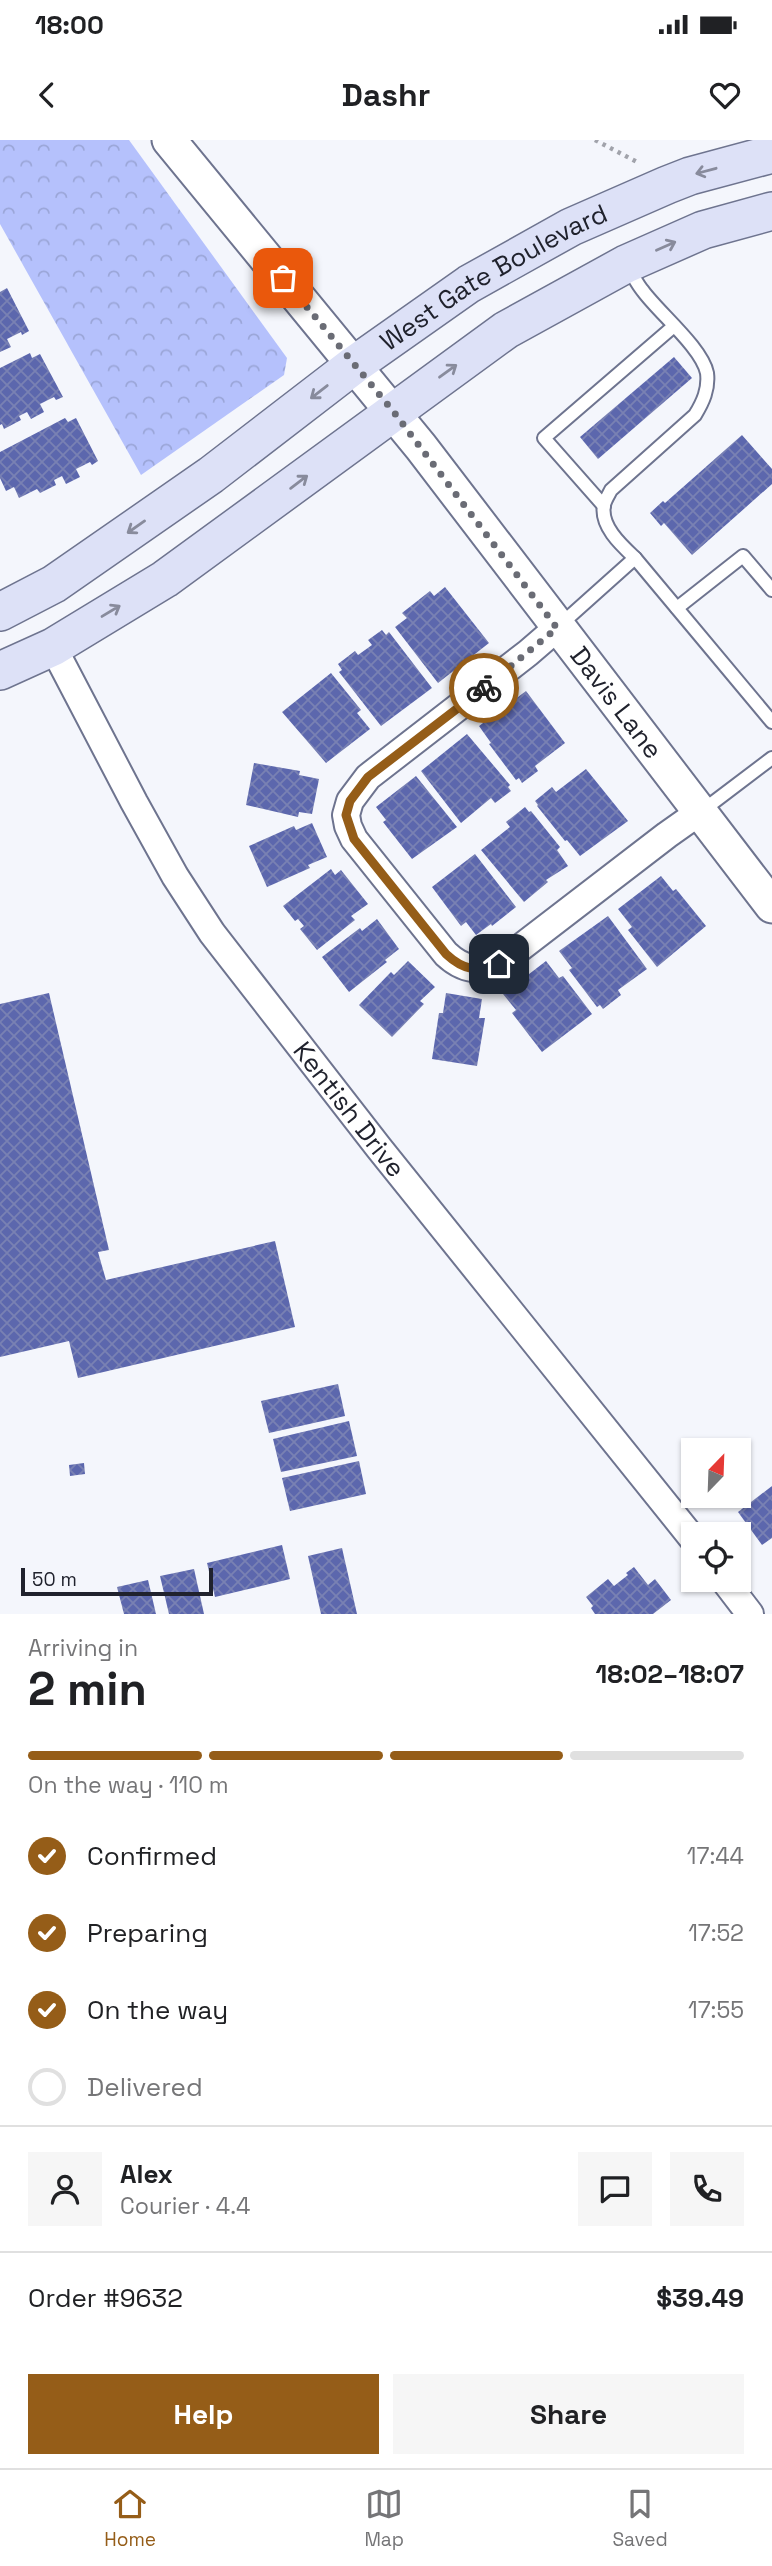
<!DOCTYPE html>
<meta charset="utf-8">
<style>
:root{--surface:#fff;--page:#f6f6f6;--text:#202124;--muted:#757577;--line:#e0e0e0;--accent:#955d18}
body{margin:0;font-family:"Space Grotesk",sans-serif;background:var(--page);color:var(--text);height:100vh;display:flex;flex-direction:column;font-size:26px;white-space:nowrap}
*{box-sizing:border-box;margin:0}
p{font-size:23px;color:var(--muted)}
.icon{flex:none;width:38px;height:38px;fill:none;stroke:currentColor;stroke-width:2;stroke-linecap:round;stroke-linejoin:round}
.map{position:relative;height:1474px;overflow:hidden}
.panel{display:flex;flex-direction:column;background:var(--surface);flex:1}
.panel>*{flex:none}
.needle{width:46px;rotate:23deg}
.tools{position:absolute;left:681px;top:1298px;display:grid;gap:14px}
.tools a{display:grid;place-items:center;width:70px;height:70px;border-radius:0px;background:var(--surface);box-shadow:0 2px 5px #0004;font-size:35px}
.scale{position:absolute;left:21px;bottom:18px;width:192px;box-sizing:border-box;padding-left:7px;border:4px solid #20222d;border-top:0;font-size:19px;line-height:24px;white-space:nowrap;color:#20222d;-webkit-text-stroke:5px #f4f6fc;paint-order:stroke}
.pin{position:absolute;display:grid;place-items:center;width:60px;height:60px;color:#fff;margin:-30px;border-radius:14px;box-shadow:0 4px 10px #0006}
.courier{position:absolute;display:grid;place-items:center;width:70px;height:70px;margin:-35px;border:5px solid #955d18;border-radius:50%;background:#fff;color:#222;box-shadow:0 2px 9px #0007}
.headline em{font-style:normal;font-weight:700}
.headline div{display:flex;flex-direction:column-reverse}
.headline{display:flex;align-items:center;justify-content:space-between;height:119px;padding:0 28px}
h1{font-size:46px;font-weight:700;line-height:52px}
.bar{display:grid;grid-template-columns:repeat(4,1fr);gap:10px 7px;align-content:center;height:84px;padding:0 28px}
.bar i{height:9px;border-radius:5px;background:var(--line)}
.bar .on{background:var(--accent)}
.bar p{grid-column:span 4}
.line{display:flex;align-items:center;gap:18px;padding:0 28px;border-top:2px solid var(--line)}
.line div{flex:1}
.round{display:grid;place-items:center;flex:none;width:74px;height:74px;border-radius:0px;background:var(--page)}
ol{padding:0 28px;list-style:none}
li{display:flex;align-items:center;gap:21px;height:77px}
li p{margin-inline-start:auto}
li .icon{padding:7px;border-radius:50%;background:var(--accent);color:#fff;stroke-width:4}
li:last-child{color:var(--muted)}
li i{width:38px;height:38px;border:4px solid var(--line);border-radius:50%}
.action{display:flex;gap:14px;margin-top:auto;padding:14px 28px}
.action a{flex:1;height:80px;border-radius:0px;background:var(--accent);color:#fff;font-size:28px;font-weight:700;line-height:80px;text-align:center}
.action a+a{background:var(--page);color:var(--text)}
.status{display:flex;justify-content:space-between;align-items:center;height:49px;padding:0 35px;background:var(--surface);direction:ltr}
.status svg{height:19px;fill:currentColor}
header{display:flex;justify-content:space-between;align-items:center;height:91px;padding:0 28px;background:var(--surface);font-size:32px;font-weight:700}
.dock{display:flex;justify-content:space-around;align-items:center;height:98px;border-top:2px solid var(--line);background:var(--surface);font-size:19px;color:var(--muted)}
.dock a{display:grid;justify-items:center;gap:4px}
.dock .on{color:var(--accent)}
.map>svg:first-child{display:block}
</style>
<div class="status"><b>18:00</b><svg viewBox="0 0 49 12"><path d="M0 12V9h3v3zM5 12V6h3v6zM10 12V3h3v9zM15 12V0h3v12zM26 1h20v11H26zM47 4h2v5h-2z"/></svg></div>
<header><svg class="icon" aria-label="back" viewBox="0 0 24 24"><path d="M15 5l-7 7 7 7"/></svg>Dashr<svg class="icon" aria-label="heart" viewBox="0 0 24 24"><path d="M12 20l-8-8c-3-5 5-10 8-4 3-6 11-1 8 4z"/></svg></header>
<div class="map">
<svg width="772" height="1474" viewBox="0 0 772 1474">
<defs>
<pattern id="forest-crowns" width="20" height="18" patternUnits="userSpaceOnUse" patternTransform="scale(1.75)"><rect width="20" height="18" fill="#b5c1fc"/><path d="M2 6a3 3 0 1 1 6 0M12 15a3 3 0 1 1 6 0" fill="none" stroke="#9ba6d8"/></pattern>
<pattern id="building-cross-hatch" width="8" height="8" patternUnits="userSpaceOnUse" patternTransform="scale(1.75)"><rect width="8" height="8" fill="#5c67ad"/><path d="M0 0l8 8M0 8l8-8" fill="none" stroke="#7981b3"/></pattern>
</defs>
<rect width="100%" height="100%" fill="#f4f6fc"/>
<path fill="url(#forest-crowns)" d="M0,0H129L287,218L284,235L141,335L0,84Z"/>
<g fill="url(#building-cross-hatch)">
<path d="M7,148L29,191L22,195L21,192L7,199L11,207L0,212V152Z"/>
<path d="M30,213L32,218L40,214L63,257L56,260L54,257L40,264L44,272L31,279L27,272L19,276L21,280L4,289L2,284L0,285V228Z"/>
<path d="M674,217L692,238L598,319L580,297Z"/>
<path d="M65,278L68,282L76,278L98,321L92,325L90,322L76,329L80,337L66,344L62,336L54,340L56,345L40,353L37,349L19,358L14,347L6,351L0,338V312Z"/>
<path d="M742,295L772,329V344L692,415L664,383L661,386L650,373L663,361L665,363Z"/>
<path d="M445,447L489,503L438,543L395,487L407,478L402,473L430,451L434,456Z"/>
<path d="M382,490L386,495L389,492L432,548L381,586L339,532L342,530L338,524L355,511L358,515L372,505L368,500Z"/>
<path d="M331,533L361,570L357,573L370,589L326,623L282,572Z"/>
<path d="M526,551L565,603L535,626L538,631L522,643L519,638L516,640L489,604L491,603L479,586Z"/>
<path d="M467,594L510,645L508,647L511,651L495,663L491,658L461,683L421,631Z"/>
<path d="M254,623L300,631L299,635L319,639L312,674L299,672L298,677L246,665Z"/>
<path d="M586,629L628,681L580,716L567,700L565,701L537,666L538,665L535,661L552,647L556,652Z"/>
<path d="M416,636L457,687L412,719L383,682L386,680L376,667Z"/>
<path d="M525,667L529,672L531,671L560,707L557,710L568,726L546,740L548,742L524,762L481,710L510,687L506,682Z"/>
<path d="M312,683L327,717L308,725L310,728L267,747L249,706L294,686L296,690Z"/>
<path d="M475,714L516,767L492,786L491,784L476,795L466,782L461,786L432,747Z"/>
<path d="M331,729L335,735L341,730L368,764L351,776L355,780L317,810L300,789L304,786L298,779L295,781L283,766Z"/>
<path d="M661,736L673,751L676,749L706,786L657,827L628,790L632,787L618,769Z"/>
<path d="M608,776L647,829L618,850L621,855L603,869L600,865L597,867L569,830L572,828L559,811Z"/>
<path d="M377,779L399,809L385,820L387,822L349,852L322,817L360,788L362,791Z"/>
<path d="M408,821L435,847L420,861L424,864L392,897L359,865L391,832L394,835Z"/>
<path d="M546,821L559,838L563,836L592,874L542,912L512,873L516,870L503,854Z"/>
<path d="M49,853L109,1110L98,1112L106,1140L275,1101L295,1187L78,1238L69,1201L0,1217V864Z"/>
<path d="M446,853L482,859L479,878H485L477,926L432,919L439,873H443Z"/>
<path d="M338,1244L345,1276L269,1293L261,1261Z"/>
<path d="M349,1281L357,1316L281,1332L273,1299Z"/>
<path d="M359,1321L366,1354L290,1371L282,1338Z"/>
<path d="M84,1323L85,1334L70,1336L69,1325Z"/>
<path d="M772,1346V1398L762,1405L738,1372Z"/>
<path d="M282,1405L290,1439L215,1457L207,1423Z"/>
<path d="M342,1408L357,1474H321L308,1416Z"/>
<path d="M634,1427L648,1445L655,1439L671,1460L653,1474H595L591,1468L593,1466L586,1457L608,1439L614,1446L628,1435L626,1433Z"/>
<path d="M194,1429L204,1474H169L160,1436Z"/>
<path d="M148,1440L156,1474H124L117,1447Z"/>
</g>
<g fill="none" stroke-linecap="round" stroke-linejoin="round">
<defs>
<g id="service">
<path d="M604,366L544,298L674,186"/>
<path d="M635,418L772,582"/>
<path d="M677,468L743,416L772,450"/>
<path d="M559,486L635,418C621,405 600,386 604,365C605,360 609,354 611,350L695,275C703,262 709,249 707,233C702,208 659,173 643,151C637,144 633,135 628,128"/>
<path d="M702,671L772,618"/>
</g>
<g id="minor">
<path d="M557,488L528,513L368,637L350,661L346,675L348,686L354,699L446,814C463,830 479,832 499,824L667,695L701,671"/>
<path id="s1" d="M53,507L134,662L175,736L212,793L379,1008L693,1399"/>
<path d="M724,1440L750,1474"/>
</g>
<g id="tertiary">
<path id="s2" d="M169,0L421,307L772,766"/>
</g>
<g id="secondary">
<path id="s3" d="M0,472L54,444L211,335L354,225L469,144L571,87L667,45L690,36L772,14"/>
<path d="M0,531L53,507L165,439L506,190L626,124L703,90L772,71"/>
</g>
</defs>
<use href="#service" stroke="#6e748f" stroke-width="16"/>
<use href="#minor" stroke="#6e748f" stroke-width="30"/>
<use href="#tertiary" stroke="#6e748f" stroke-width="37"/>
<use href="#secondary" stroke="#6e748f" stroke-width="40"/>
<path stroke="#a1a3ab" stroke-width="4.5" stroke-dasharray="3.5 5" stroke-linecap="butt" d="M595,0L639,23"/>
<use href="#service" stroke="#fff" stroke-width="12"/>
<use href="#minor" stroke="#fff" stroke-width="26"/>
<use href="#tertiary" stroke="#fff" stroke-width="33"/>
<use href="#secondary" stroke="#dde1f7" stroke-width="37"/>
</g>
<defs><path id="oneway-shaft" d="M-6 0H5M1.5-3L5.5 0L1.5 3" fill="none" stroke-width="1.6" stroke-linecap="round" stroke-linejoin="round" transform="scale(1.75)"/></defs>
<g stroke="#888b9c">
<use href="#oneway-shaft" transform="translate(706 31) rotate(165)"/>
<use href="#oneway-shaft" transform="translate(666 106) rotate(-24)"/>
<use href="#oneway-shaft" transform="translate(448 231) rotate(-36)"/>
<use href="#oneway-shaft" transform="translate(319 252) rotate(142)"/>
<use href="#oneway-shaft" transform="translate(299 342) rotate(-37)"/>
<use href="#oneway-shaft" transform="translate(136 387) rotate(145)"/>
<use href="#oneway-shaft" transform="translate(111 471) rotate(-31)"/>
</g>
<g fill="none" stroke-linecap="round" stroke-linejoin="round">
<path stroke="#6a6c75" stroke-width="7" stroke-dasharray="0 12.6" d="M283,138L393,271L557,488L484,548"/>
<path stroke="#955d18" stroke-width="9" d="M484,548L368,637L350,661L346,675L354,699L446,814C463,830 479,833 499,824"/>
</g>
<g text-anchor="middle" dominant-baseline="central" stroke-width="6" stroke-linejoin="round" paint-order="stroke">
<g font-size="26" fill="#20222d" stroke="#f4f6fc">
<text stroke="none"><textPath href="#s3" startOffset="598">West Gate Boulevard</textPath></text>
<text stroke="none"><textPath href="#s2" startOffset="719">Davis Lane</textPath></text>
<text stroke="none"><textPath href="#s1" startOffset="551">Kentish Drive</textPath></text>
</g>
</g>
</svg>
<div class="tools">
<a><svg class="needle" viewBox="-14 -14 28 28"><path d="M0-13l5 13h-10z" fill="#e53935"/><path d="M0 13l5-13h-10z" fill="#757577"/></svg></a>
<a><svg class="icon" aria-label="locate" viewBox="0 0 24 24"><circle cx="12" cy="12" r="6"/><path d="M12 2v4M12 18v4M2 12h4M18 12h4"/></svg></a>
</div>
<div class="scale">50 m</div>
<div class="pin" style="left:283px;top:138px;background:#ea580c"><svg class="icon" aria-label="bag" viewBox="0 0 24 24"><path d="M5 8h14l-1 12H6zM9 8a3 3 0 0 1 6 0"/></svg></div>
<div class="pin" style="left:499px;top:824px;background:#1f2937"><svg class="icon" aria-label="home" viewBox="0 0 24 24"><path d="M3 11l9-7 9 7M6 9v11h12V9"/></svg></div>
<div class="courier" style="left:484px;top:548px"><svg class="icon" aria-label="bike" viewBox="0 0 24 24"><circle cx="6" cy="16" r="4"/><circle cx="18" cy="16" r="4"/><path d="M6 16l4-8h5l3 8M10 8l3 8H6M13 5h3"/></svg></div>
</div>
<section class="panel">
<div class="headline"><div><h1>2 min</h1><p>Arriving in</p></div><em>18:02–18:07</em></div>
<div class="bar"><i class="on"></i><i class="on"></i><i class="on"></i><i></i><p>On the way · 110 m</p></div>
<ol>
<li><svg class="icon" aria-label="check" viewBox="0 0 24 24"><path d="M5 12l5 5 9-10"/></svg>Confirmed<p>17:44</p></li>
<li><svg class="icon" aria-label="check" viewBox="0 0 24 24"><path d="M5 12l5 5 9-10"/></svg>Preparing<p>17:52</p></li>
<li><svg class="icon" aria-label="check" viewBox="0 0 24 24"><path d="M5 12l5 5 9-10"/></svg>On the way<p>17:55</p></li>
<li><i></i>Delivered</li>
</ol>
<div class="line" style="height:126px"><a class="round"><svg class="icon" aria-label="person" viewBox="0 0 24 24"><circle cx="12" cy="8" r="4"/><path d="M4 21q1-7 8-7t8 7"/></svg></a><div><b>Alex</b><p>Courier · 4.4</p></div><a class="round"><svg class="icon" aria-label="chat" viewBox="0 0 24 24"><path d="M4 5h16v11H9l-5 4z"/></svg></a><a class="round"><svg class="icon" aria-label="phone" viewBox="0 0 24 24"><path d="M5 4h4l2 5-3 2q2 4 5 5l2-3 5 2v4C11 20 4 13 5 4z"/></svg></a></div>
<div class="line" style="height:91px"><div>Order #9632</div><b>$39.49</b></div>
<div class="action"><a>Help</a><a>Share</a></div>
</section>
<nav class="dock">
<a class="on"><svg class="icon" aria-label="home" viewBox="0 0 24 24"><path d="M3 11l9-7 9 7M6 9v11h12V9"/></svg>Home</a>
<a><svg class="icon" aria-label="map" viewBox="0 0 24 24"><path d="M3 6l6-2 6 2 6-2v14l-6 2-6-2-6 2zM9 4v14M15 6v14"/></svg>Map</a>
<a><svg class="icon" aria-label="saved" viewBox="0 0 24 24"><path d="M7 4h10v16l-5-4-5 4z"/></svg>Saved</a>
</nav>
